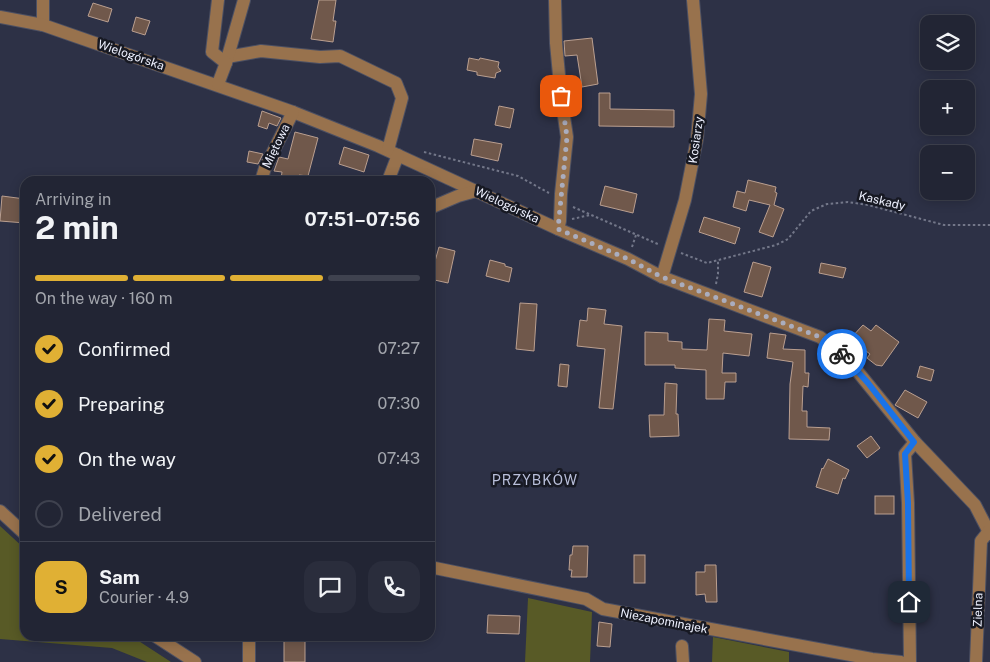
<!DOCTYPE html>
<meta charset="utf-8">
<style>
:root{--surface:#222534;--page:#2a2d3c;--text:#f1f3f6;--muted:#a2a5ac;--line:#3f424f;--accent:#e0b034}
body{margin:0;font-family:"Public Sans",sans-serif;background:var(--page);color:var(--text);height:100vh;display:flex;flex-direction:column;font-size:19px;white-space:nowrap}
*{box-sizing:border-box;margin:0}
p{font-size:16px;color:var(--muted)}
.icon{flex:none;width:28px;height:28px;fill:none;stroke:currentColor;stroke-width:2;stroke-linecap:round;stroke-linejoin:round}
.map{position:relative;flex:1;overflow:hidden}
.panel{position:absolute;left:20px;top:176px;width:415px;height:465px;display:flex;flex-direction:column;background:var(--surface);border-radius:15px;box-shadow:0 2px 12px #0003,0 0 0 1px var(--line)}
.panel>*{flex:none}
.buttons{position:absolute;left:920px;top:15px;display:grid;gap:10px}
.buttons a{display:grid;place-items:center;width:55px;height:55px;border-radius:10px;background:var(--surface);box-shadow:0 2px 12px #0003,0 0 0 1px var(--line);font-size:25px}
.pin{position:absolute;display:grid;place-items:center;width:42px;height:42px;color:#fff;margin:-21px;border-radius:10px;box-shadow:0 2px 8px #0006}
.courier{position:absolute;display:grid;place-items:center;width:50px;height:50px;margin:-25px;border:4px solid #1a73e8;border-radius:50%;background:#fff;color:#222;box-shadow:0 1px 6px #0007}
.head em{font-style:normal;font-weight:700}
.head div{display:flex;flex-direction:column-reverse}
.head{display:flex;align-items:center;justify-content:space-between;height:85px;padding:0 15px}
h1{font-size:32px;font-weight:700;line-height:38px}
.bar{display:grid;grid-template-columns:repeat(4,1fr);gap:8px 5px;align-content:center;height:60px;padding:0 15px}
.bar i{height:6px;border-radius:4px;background:var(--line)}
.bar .current{background:var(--accent)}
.bar p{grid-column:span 4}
.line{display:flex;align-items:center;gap:12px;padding:0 15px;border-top:1px solid var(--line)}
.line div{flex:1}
.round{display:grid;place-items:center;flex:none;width:52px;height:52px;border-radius:15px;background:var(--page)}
ol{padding:0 15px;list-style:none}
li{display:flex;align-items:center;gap:15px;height:55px}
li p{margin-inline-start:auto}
li .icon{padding:5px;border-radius:50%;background:var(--accent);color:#111;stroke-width:4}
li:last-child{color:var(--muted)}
li i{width:28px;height:28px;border:2px solid var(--line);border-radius:50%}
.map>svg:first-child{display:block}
</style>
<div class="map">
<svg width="990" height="662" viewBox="0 0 990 662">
<rect width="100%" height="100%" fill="#2d3146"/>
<g fill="#585a26">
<path d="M0,526L25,549V636H131L171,662H147L112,648L0,639Z"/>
<path d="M528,598L592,612L590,662H525Z"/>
<path d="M713,637L789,652V662H712Z"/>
</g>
<g fill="#70584b" stroke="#ba9f90">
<path d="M319,0H336L333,21H336L333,42L311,39Z"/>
<path d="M93,3L112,9L108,22L88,16Z"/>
<path d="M136,17L150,21L145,35L132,31Z"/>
<path d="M592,38L598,84L582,87L577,55L565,56L564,41Z"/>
<path d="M469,58L479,60L480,58L499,62L498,67L501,71L496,73L495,78L477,75V72L467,70Z"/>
<path d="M599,93H610V109L674,110V127L599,126Z"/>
<path d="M499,106L514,109L510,128L495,125Z"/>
<path d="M262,111L281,118L277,126L269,123L267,129L258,126Z"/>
<path d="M295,132L318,138L308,176L299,175L298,181L281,179L282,172L274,171L279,157L288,159Z"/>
<path d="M474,139L502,144L498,161L471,155Z"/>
<path d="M344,147L369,155L364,172L339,164Z"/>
<path d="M249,151L263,154L258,164L247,162Z"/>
<path d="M748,180L776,187L775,192L777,193L774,205L784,209L773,237L759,232L770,205L749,200L746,211L733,207L737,191L745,193Z"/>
<path d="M605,186L637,194L633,213L600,205Z"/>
<path d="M2,196L25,199V223L0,221Z"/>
<path d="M704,217L740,228L735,244L699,232Z"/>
<path d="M439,247L455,251L448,283L430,279Z"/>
<path d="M490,260L505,264V266L512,268L509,282L486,276Z"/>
<path d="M753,262L771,267L762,297L744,292Z"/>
<path d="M821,263L846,268L843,278L819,273Z"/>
<path d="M520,303L537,304L534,351L516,349Z"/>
<path d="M588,308L606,310L604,324L622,326L613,409L599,408L605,349L577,346L580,320L587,321Z"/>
<path d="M709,319L725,320L724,331L752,334L749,356L723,353L722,373H736V382H725L724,399H706V370L675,368V365H645V332L668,333V341L682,342V349L707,350Z"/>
<path d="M863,325L871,331L876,325L899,342L882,366L876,365L867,358L870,354L850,339Z"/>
<path d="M770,333L786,335L783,349L805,350V373H809L808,387L803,386L802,411H807V427L830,428L829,440L789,439L790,384L793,362L767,358Z"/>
<path d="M560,364L569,365L567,387L558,386Z"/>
<path d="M920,366L934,370L931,381L917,377Z"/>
<path d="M665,383L677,384L676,414H678L679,436L650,437L649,415H664Z"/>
<path d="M905,390L927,402L918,418L895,405Z"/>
<path d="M871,436L880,448L867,458L857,446Z"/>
<path d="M828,459L849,470L845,479L843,478L838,494L816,487L822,468L823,469Z"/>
<rect x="875" y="496" width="19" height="18"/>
<path d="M573,546H588L587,577H571L572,570H569L570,555H572Z"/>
<rect x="634" y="555" width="11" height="28"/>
<path d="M705,565H716L717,602H706L705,594L696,595V572H705Z"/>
<path d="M488,615L520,616L519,634L487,633Z"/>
<path d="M599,622L612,624L610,647L597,646Z"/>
<rect x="284" y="636" width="21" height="26"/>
</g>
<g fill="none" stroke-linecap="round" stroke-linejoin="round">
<defs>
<g id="minor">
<path d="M43,0V25"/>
<path d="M555,0L556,43L561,96L567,137L561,194L560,221L558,229"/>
<path d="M0,17L43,25L293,112L378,146L558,229L628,259L662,277L820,337L845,356L915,442L975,505L990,534"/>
<path d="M227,57L261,51L320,57L340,56L396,83L402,98L388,150"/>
<path d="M226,63L244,0"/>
<path d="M218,84L226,63L212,52L218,0"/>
<path d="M261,181L265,168L293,112"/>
<path d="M388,181L398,155"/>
<path d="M430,208L458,196L476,191"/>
<path d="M662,277L685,200L697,139L701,94L693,0"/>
<path d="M0,511L25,534"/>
<path d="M430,567L586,599L603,609L872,659L901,662"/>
<path d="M155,636L195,662"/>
<path d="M682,646L683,662"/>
<path d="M249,662V636"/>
<path d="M910,662L908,503L905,454L915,442"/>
<path d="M976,662L981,541L989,531"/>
</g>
</defs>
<use href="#minor" stroke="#4c5063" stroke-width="14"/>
<g stroke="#737789" stroke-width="2" stroke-dasharray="2.5 2.5" stroke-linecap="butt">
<path d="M424,152L518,176L549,193"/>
<path d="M573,207L660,245"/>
<path d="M572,219L590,215"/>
<path d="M632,247L636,235"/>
<path d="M681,253L707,263L776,245L788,239L811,211L827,204L848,202L868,205L944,225H990"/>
<path d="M716,284L718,274V261"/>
<path d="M139,636L144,640"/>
</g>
<use href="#minor" stroke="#98724d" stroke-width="12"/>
</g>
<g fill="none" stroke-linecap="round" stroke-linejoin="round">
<path stroke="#aaadbe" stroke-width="5" stroke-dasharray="0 9" d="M561,96L567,137L558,229L628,259L662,277L820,337L842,354"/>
<path stroke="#1a73e8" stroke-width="6" d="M842,354L868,383L914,442L905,454L908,503L909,602"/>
</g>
<g text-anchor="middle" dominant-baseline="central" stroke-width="5" stroke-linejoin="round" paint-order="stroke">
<g font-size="12" fill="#edf0fe" stroke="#171923">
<text transform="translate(131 55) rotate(19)">Wielogórska</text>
<text transform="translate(696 140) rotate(-82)">Kosiarzy</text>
<text transform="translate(276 146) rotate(-64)">Miętowa</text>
<text transform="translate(882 201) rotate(13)">Kaskady</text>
<text transform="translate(507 205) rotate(25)">Wielogórska</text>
<text transform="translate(978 610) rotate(-88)">Zielna</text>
<text transform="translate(664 621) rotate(11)">Niezapominajek</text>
</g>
<g font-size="14" letter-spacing="1" fill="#b9bfda" stroke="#171923">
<text x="535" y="480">PRZYBKÓW</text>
</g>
</g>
</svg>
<div class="buttons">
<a><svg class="icon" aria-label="layers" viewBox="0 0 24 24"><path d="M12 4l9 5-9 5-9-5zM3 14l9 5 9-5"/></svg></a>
<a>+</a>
<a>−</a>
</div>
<div class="pin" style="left:561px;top:96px;background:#ea580c"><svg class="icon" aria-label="bag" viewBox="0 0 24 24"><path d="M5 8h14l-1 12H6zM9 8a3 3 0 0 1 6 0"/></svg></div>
<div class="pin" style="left:909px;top:602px;background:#1f2937"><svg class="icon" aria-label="home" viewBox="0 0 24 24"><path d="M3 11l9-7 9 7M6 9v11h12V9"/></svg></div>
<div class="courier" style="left:842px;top:354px"><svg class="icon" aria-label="bike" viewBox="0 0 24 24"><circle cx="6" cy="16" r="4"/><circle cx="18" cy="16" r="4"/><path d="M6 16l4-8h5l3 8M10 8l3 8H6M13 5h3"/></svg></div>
<section class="panel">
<div class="head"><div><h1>2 min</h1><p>Arriving in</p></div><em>07:51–07:56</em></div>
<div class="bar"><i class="current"></i><i class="current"></i><i class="current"></i><i></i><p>On the way · 160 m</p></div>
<ol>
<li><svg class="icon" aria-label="check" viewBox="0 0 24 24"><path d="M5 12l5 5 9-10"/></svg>Confirmed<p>07:27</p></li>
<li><svg class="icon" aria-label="check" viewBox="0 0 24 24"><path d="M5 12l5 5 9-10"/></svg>Preparing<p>07:30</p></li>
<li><svg class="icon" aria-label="check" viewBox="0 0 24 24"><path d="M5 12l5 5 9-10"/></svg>On the way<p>07:43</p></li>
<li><i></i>Delivered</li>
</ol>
<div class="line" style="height:90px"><b class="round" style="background:var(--accent);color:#111">S</b><div><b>Sam</b><p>Courier · 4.9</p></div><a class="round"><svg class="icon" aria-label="chat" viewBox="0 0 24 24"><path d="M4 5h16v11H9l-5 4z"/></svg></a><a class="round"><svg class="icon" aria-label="phone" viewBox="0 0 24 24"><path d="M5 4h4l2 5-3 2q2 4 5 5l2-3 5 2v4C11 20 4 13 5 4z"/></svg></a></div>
</section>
</div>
